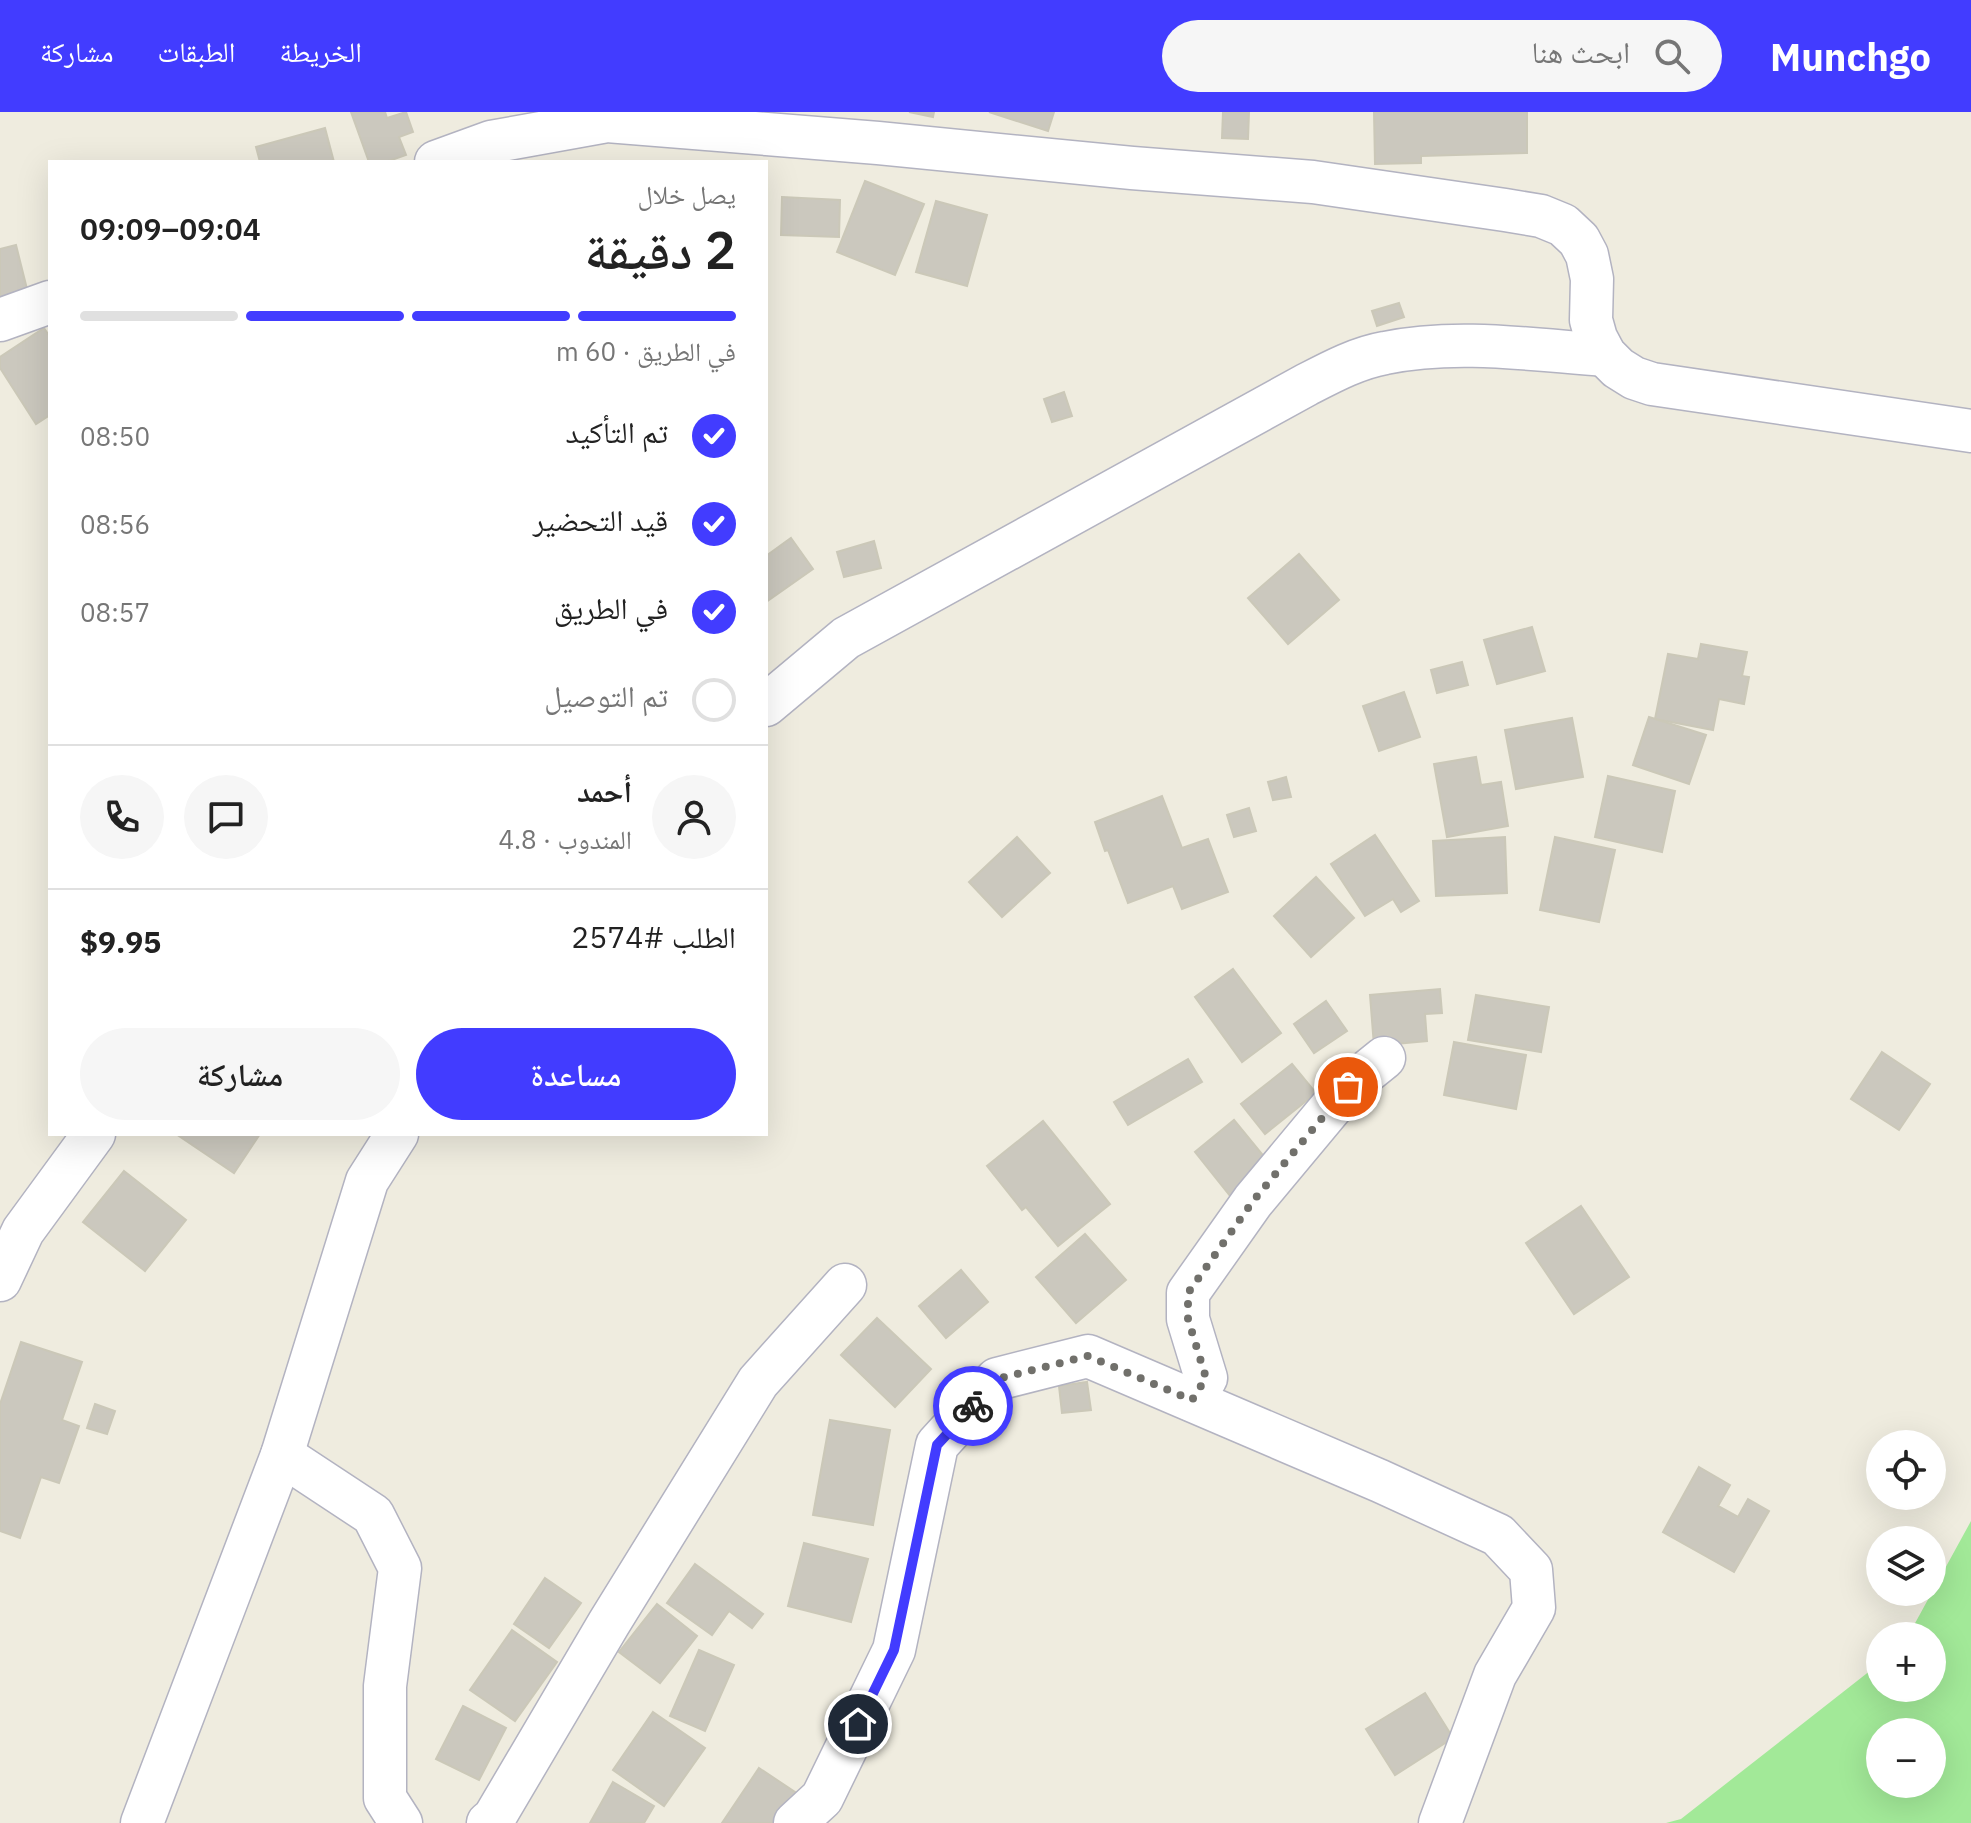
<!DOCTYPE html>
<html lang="ar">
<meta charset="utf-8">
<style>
:root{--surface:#fff;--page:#f6f6f6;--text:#222;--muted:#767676;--line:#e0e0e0;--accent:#423cff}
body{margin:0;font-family:"IBM Plex Sans","Noto Naskh Arabic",sans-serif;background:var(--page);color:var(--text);direction:rtl;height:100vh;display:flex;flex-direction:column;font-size:30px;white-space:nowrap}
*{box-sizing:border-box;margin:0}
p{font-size:26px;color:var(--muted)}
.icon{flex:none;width:44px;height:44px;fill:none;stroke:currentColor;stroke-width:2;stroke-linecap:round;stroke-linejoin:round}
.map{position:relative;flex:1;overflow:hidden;direction:ltr}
.details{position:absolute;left:48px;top:48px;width:720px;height:976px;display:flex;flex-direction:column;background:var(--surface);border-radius:0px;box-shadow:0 8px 32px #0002;direction:rtl}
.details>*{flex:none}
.fabs{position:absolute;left:1866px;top:1318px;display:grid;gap:16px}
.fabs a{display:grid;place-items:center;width:80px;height:80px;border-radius:50%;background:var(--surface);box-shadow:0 8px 32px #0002;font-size:40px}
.pin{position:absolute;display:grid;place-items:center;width:68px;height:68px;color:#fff;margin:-34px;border:4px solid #fff;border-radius:50%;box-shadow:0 2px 8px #0007}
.courier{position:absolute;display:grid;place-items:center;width:80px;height:80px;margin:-40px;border:6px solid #423cff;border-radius:50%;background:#fff;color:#222;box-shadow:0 2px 10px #0007}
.headline em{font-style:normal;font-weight:600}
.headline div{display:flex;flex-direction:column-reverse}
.headline{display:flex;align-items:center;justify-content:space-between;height:136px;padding:0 32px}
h1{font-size:52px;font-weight:600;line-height:60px}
.bar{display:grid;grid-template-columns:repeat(4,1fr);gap:12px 8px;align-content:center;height:96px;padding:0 32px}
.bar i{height:10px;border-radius:6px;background:var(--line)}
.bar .current{background:var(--accent)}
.bar p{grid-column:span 4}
.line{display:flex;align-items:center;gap:20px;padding:0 32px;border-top:2px solid var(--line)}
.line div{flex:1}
.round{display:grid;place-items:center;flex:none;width:84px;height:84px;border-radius:42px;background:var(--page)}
ol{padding:0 32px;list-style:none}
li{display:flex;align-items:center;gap:24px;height:88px}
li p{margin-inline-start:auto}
li .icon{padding:8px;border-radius:50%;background:var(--accent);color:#fff;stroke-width:4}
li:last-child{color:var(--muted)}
li i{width:44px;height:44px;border:4px solid var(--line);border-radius:50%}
.action{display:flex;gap:16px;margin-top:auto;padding:16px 32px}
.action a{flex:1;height:92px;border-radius:48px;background:var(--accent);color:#fff;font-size:32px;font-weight:600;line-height:92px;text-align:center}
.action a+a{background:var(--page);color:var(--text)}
header{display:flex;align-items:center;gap:48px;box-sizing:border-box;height:112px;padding:0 40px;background:var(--accent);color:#fff}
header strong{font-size:38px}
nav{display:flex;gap:44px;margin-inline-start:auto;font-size:28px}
.search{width:560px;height:72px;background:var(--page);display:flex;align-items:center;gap:20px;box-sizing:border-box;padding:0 28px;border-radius:44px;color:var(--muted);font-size:30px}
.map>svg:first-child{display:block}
</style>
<header>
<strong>Munchgo</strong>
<div class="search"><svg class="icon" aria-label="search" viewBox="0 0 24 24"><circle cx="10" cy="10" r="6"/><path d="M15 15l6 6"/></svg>ابحث هنا</div>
<nav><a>الخريطة</a><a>الطبقات</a><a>مشاركة</a></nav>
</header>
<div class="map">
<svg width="1971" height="1711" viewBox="0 0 1971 1711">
<rect width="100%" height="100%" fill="#efecdf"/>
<path fill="#a2e998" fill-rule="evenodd" d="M1971,1409V1711H1666L1681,1707L1880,1551V1576H1932V1524H1908ZM1880,1620H1932V1672H1880Z"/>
<g fill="#cbc8be" stroke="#cbc8b8" stroke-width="2">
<path d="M351,0H385L387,6L406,0L413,20L399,25L406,43L386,50H369Z"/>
<path d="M909,0H934L933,5Z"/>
<path d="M989,0H1054L1048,19Z"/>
<path d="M1223,0H1249L1248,27L1222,26Z"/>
<path d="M1374,0H1527V41L1421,44V51L1375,52Z"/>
<path d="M325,16L334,50H260L256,35Z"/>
<path d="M865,69L924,92L895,163L837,140Z"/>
<path d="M782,85L840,88L839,125L781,123Z"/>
<path d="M936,89L987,103L967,174L916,160Z"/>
<path d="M16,133L28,181L0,188V137Z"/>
<path d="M1399,191L1404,205L1377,214L1372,199Z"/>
<path d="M44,216L50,225V303L36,312L0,256V245Z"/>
<path d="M1064,280L1072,304L1052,310L1044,287Z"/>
<path d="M791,426L813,457L766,490V444Z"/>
<path d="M874,429L881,456L844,465L837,440Z"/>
<path d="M1299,442L1339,488L1288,532L1248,486Z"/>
<path d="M1532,515L1545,559L1497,572L1484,528Z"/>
<path d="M1701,532L1747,540L1742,564L1749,565L1744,592L1719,587L1713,618L1655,607L1668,542L1698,547Z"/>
<path d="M1462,550L1468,573L1437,581L1431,558Z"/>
<path d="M1404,580L1420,625L1379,639L1363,594Z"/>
<path d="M1649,605L1706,623L1689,672L1633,653Z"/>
<path d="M1572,606L1583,665L1516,677L1505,618Z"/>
<path d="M1476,645L1481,673L1501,670L1508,714L1447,725L1434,652Z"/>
<path d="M1608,664L1675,679L1662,740L1595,725Z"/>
<path d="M1286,665L1291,685L1273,688L1268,670Z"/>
<path d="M1162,684L1182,736L1208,727L1228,780L1182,797L1173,774L1128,791L1108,738L1105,739L1095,710Z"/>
<path d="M1249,696L1256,719L1234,725L1227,703Z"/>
<path d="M1375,723L1419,789L1401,800L1393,787L1365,804L1331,752Z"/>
<path d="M1017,725L1050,761L1002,805L969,770Z"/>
<path d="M1505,725L1507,781L1436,784L1433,729Z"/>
<path d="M1555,725L1615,738L1599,810L1540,798Z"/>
<path d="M1316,765L1354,806L1311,845L1274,804Z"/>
<path d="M1233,857L1281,921L1242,950L1195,885Z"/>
<path d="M1440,877L1442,901L1425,902L1427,929L1374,934L1370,883Z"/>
<path d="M1476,883L1549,895L1541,940L1468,928Z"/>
<path d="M1326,889L1347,919L1314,941L1294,912Z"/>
<path d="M1454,930L1526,943L1516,997L1444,983Z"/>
<path d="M1882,940L1930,972L1899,1018L1851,987Z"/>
<path d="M1188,947L1202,970L1128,1013L1114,990Z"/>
<path d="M1292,952L1316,981L1265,1022L1241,992Z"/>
<path d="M1234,1008L1275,1058L1235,1090L1195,1040Z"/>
<path d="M1043,1009L1110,1092L1058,1134L1026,1095L1022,1098L987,1054Z"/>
<path d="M176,1022H260L234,1061Z"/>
<path d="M124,1059L186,1108L145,1159L83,1110Z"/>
<path d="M1581,1094L1629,1165L1574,1202L1526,1131Z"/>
<path d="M1085,1122L1126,1168L1076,1211L1036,1165Z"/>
<path d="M961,1158L988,1190L946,1226L919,1194Z"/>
<path d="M877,1206L931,1257L895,1295L841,1243Z"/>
<path d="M21,1230L82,1250L62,1308L79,1314L59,1371L41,1365L20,1426L0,1419V1292Z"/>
<path d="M1087,1270L1091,1298L1062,1301L1059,1274Z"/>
<path d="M95,1292L115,1299L107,1322L87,1316Z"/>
<path d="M830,1308L890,1318L873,1413L813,1403Z"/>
<path d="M1699,1355L1730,1373L1718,1394L1738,1405L1748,1387L1769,1399L1734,1460L1663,1420Z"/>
<path d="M804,1431L868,1447L851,1510L788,1494Z"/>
<path d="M695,1452L763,1502L752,1516L729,1499L712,1523L667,1491Z"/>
<path d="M545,1466L581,1491L549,1536L514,1512Z"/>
<path d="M657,1492L697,1524L660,1571L619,1540Z"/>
<path d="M512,1518L557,1550L515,1609L470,1578Z"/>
<path d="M699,1538L734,1553L705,1619L670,1604Z"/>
<path d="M1425,1581L1453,1626L1395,1663L1366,1617Z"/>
<path d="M463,1594L506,1616L479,1668L436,1647Z"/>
<path d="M653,1600L705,1636L664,1694L613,1658Z"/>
<path d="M759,1656L798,1682L777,1711H722Z"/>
<path d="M613,1670L654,1694L644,1711H590Z"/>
</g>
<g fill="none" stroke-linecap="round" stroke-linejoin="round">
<defs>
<g id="street">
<path d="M436,50L491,30L607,9L878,31L1132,56L1313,70L1505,98L1541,104L1563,113L1579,128L1587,143L1592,167L1591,208L1596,226L1605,243L1618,256L1634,266L1652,272L1971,319"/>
<path d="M0,208L50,190"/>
<path d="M766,593L846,526L1306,273C1331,260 1357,246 1385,241C1457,226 1533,238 1605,243"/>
<path d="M0,1168L23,1119L94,1022"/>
<path d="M1192,1288L1206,1266L1188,1207V1181L1253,1089L1348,975L1384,946"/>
<path d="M282,1343L373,1403L400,1456L385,1574V1686L401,1711"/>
<path d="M142,1711L282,1343L367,1069L397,1022"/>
<path d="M488,1711L494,1706L609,1511L758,1270L845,1173"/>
<path d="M795,1711L822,1686L894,1538L937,1333L997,1267L1088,1244L1380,1369L1498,1423L1531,1458L1534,1496L1495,1563L1440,1711"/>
</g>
</defs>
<use href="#street" stroke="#b3b3c1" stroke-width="45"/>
<use href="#street" stroke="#fff" stroke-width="42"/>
</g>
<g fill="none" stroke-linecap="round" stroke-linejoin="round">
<path stroke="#71706b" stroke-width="8" stroke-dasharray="0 14.4" d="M973,1294L997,1267L1088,1244L1192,1288L1206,1266L1188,1207V1181L1253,1089L1348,975"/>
<path stroke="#423cff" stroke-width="10" d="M858,1612L894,1538L937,1333L973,1294"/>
</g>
</svg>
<div class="fabs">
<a><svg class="icon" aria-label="locate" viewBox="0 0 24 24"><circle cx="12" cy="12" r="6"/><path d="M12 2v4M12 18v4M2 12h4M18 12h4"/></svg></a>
<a><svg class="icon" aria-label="layers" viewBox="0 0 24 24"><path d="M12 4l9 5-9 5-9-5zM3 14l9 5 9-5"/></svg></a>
<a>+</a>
<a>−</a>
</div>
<div class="pin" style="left:1348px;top:975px;background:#ea580c"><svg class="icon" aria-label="bag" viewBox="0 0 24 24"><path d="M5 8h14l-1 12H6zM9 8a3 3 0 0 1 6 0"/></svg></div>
<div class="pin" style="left:858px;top:1612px;background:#1f2937"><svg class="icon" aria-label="home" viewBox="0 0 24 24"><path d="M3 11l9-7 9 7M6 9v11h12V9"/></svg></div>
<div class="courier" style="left:973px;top:1294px"><svg class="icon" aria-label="bike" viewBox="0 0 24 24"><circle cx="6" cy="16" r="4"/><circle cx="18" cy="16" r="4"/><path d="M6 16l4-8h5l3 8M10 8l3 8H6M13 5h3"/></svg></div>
<section class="details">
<div class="headline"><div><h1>2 دقيقة</h1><p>يصل خلال</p></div><em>09:04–09:09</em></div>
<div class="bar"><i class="current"></i><i class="current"></i><i class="current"></i><i></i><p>في الطريق · 60 m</p></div>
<ol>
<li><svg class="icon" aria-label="check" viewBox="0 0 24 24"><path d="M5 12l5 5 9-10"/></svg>تم التأكيد<p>08:50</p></li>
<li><svg class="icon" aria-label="check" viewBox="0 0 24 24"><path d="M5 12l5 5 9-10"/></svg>قيد التحضير<p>08:56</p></li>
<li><svg class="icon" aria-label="check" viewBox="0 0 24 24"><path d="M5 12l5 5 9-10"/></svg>في الطريق<p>08:57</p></li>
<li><i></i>تم التوصيل</li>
</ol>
<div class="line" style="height:144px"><a class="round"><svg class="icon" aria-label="person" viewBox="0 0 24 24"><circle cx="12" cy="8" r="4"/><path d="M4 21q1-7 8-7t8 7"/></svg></a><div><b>أحمد</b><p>المندوب · 4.8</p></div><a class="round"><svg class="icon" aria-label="chat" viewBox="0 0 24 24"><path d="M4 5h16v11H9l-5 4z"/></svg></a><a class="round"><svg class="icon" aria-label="phone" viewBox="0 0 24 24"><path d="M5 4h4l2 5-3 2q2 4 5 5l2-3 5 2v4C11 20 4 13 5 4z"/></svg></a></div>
<div class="line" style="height:104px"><div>الطلب #2574</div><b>$9.95</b></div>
<div class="action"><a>مساعدة</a><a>مشاركة</a></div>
</section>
</div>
